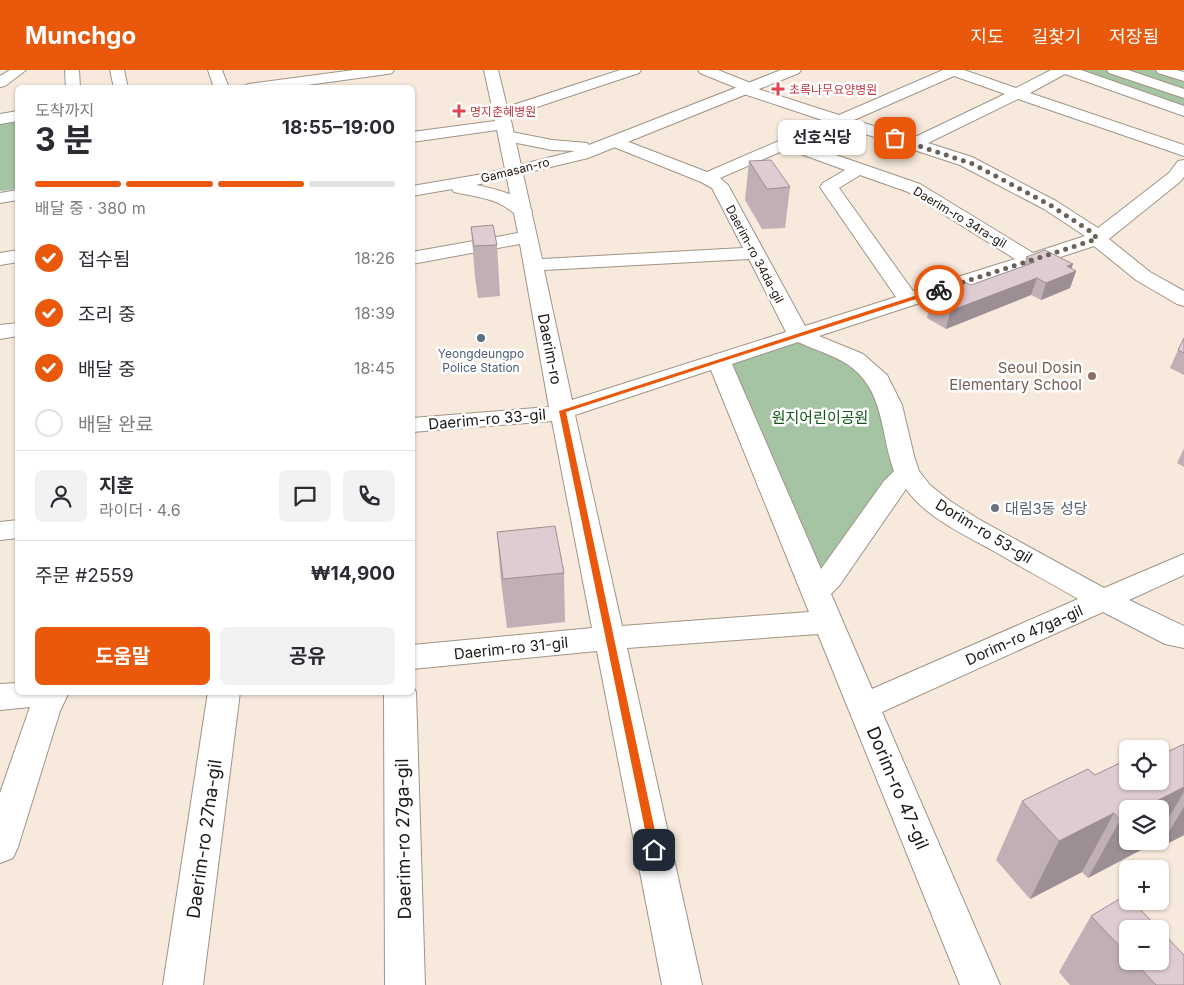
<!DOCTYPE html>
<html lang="ko">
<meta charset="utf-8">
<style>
:root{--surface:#fff;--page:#f2f2f3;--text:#2b2b33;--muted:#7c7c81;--line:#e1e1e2;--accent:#ea580c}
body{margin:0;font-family:Inter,"Noto Sans KR",sans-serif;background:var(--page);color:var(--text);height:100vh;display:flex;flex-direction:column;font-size:19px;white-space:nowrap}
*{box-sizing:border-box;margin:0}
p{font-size:16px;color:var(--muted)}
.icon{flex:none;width:28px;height:28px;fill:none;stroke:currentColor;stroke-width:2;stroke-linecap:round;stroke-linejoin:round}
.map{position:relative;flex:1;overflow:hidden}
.details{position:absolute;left:15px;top:15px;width:400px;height:610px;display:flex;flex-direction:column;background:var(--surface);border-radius:8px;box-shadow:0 1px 4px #0004}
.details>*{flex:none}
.fabs{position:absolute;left:1119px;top:670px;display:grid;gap:10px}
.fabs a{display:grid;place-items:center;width:50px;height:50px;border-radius:8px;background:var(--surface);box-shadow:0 1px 4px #0004;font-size:25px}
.pin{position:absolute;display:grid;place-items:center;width:42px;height:42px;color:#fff;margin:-21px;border-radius:10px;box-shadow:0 2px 8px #0006}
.courier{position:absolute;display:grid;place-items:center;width:50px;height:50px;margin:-25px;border:4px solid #ea580c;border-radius:50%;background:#fff;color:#222;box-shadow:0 1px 6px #0007}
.bubble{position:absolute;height:35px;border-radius:8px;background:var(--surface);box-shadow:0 1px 4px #0004;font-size:16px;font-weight:700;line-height:35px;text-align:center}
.overview em{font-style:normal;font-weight:700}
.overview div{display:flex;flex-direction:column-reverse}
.overview{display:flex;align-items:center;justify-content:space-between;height:85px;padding:0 20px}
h1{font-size:32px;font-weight:700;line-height:38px}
.bar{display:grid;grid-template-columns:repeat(4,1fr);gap:8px 5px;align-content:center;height:60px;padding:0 20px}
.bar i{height:6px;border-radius:4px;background:var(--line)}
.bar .selected{background:var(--accent)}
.bar p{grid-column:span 4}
.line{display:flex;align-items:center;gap:12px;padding:0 20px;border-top:1px solid var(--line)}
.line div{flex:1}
.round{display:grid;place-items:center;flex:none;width:52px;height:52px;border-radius:8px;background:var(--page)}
ol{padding:0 20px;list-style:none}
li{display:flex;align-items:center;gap:15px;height:55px}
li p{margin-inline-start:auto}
li .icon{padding:5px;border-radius:50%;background:var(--accent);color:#fff;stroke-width:4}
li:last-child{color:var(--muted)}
li i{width:28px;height:28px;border:2px solid var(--line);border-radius:50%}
.action{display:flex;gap:10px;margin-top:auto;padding:10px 20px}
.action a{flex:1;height:58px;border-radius:8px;background:var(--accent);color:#fff;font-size:20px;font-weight:700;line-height:58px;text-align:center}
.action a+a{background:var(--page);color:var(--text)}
header{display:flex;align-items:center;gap:30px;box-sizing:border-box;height:70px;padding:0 25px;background:var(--accent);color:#fff}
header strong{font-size:24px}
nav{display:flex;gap:28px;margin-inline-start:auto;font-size:18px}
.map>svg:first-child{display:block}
</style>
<header>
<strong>Munchgo</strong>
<nav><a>지도</a><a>길찾기</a><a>저장됨</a></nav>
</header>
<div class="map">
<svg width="1184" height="915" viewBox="0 0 1184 915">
<rect width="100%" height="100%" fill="#f7eadc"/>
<g fill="#a5c4a3">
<path d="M1076,0H1154L1184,10V37Z"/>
<path d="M17,49V119L0,121V51Z"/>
<path d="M803,271L837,283L872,309L899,400L820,506L728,294Z"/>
</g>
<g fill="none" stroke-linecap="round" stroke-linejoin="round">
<defs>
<g id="minor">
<path d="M10,0H26L5,16L0,17V6Z"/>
<path d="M65,0H79L80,18H66Z"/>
<path d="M110,0H124L128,18H114Z"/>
<path d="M208,0H222L229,18H214Z"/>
<path d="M354,0H394L392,3L387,4L286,18H241L248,14Z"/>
<path d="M484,0H498L507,37L620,0H641L639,3L510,46L542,189L743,178L712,118L701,112L609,75L607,72L609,69H621L707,102L825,51L738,22L737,18L700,3L698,0H718L753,14L755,18L839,45L943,0H964L1016,18L1051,0H1081L1184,36V46L1065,4L1030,23L1184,75V86L1018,29L928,73L972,87L1056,131L1098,158L1169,103L1178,91L1184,90V107L1181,111L1109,169L1150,202L1184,221V236L1177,234L1136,210L1094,176L819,266L863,284L887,305L902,335L914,386L919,401L930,415L950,431L980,450L1104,518L1184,484V505L1129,530L1184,556V578L1165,574L1103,542L882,642L1000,915H960L818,564L627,578L702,915H662L597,581L412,599V575L592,558L552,351L412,362V348L549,337L520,174L412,194V182L518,163L497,60L412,72V62L495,51ZM954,6L1005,24L913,68L854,50ZM841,56L960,95L1044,139L1085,166L1033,183L920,114L801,73ZM787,79L845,100L823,113L820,117L896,227L805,256L728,115L720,108ZM860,105L908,122L1015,189L913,221L839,118ZM749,189L786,262L572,330L544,200ZM798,272C813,279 833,285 847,294C885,319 880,363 894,401L884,411L821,499L732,294ZM711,300L809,542L622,556L575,345ZM906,419C926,447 961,463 990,479C1019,496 1049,512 1078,529L872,619L831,524L839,516Z"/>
<path d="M1156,0H1177L1184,2V11L1158,3Z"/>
<path d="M18,41V51L0,54V44Z"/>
<path d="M18,120V130L0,133V123Z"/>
<path d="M18,253V266L0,269V255Z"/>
<path d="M18,450V468L0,470V452Z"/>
<path d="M18,613V622H69L60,641L18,777L13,788L0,793V723L30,637L0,640V614Z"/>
<path d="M412,615L416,622L425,915H385L384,622H412Z"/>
<path d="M208,622H240L203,915H163Z"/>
</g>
<g id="major">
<path d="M781,0H801L799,3L588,88L476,115C495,119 521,124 532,141L529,145C518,148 513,142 504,136C488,127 471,126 454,122L452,119L412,126V116L483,104L575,81L552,80L507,71L501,69L499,66L501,63L507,61L552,70L587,73L589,75Z"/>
<path d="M1107,0H1128L1184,19V28L1109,3Z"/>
<path d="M18,180V192L0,195V183Z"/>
</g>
</defs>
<use href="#minor" stroke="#a09487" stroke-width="2"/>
<use href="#major" stroke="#a09487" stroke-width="2"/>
<use href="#minor" fill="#fff" fill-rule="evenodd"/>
<use href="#major" fill="#fff" fill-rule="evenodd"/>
</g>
<g fill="#c0afb5" fill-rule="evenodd">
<path d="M749,91L790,117L785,158L762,159L745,130Z"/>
<path d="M471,157L497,175L500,226L478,228L475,207Z"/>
<path d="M1026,187L1072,199L1076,201L1070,218L1041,230L1031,225L946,259L927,248L931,230L940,227L942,218L971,215L1024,196Z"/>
<path d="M1184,268V305L1170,298L1178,280Z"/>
<path d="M1184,378V397L1177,393Z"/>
<path d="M497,462L564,503L565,552L507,558L501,511Z"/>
<path d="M1184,674V765L1159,778L1154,773L1088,808L1082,802L1030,829L996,790L1022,731L1095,705L1165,683ZM1160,739V771H1128Z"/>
<path d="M1091,846L1128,859V891H1160L1184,915H1070L1059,902Z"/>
</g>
<g fill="#9c8e93">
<path d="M1073,194L1070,203L1076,201L1070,218L1041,230L1046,213L1067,196Z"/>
<path d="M1037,208L1031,225L946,259L950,241Z"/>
<path d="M1184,717V722L1160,762V739H1141Z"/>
<path d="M1184,737V765L1159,778Z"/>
<path d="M1114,743L1082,802L1030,829L1059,771Z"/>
<path d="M1128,746V771H1155L1154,773L1088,808L1120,750Z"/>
</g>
<g fill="#dfcbd2" stroke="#9c8e93">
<path d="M771,90L790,117L767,119L749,91Z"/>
<path d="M493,155L497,175L474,176L471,157Z"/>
<path d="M1045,180L1073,194L1067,196L1076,201L1046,213L1037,208L950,241L931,230L951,223L942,218L962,211L971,215L1035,192L1026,187Z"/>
<path d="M1184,268V283L1178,280Z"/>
<path d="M555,456L564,503L503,509L497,462Z"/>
<path d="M1184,674V717L1141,739H1128V746L1120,750L1114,743L1059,771L1022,731L1088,699L1095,705L1128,689V711H1160V679L1165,683Z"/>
<path d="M1156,675L1160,679H1149Z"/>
<path d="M1126,825L1128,827V831H1132L1159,859H1128V885L1091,846Z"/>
<path d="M1160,860L1184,885V915H1156L1134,891H1160Z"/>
</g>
<path fill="#ea580c" d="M939,218L941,221L566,342L659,780L654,785L650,784L559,341Z"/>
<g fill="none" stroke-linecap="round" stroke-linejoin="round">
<path stroke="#696259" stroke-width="5" stroke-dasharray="0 9" d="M895,68L973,94L1050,135L1093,163L1097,169L939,220"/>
</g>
<g fill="#e0444e" stroke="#fff" stroke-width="2">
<path d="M775.5 11.5h5v5h5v5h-5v5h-5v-5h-5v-5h5z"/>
<path d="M456.5 33.5h5v5h5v5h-5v5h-5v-5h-5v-5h5z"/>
</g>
<circle fill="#5c6f8a" stroke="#fff" stroke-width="2" cx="481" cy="268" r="5"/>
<circle fill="#8d6e63" stroke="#fff" stroke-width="2" cx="1092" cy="306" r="5"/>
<circle fill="#6b7280" stroke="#fff" stroke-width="2" cx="995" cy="438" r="5"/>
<g text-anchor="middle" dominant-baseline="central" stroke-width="5" stroke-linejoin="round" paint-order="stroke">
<g font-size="12" fill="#be3a42" stroke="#fff" text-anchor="start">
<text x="789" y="19">초록나무요양병원</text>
<text x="470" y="41">명지춘혜병원</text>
</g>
<g font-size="12" fill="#1c1813" stroke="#fff">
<text transform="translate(515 100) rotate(-14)">Gamasan-ro</text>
<text transform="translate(960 147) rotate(31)">Daerim-ro 34ra-gil</text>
<text transform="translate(755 184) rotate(62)">Daerim-ro 34da-gil</text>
</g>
<g font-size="12" fill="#4e5e75" stroke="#fff">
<text x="481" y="283">Yeongdeungpo<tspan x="481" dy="14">Police Station</tspan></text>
</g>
<g font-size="15" fill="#1c1813" stroke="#fff">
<text transform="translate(550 279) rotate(79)">Daerim-ro</text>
<text transform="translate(487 349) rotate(-5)">Daerim-ro 33-gil</text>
<text transform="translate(984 461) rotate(31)">Dorim-ro 53-gil</text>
<text transform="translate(1024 565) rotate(-24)">Dorim-ro 47ga-gil</text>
<text transform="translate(511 578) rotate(-6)">Daerim-ro 31-gil</text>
</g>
<g font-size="15" fill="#785e54" stroke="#fff" text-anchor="end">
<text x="1082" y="297">Seoul Dosin<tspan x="1082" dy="17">Elementary School</tspan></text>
</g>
<g font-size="15" fill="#115516" stroke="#fff">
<text x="820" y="347">원지어린이공원</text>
</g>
<g font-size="15" fill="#5b616d" stroke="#fff" text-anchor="start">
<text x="1005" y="438">대림3동 성당</text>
</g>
<g font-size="18" fill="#1c1813" stroke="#fff">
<text transform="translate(898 718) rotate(67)">Dorim-ro 47-gil</text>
<text transform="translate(204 769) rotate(-82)">Daerim-ro 27na-gil</text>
<text transform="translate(403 769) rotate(-91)">Daerim-ro 27ga-gil</text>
</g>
</g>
</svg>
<div class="fabs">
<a><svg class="icon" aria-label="locate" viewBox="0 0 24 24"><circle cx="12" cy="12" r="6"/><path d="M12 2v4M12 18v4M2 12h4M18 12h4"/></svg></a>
<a><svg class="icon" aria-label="layers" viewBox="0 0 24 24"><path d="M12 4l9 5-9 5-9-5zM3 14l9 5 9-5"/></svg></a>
<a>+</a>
<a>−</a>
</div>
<div class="pin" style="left:895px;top:68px;background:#ea580c"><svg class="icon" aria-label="bag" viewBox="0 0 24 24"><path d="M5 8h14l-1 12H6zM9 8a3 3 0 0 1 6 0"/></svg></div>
<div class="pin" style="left:654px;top:780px;background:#1f2937"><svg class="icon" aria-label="home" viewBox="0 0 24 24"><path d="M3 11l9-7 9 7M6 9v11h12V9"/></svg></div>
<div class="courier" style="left:939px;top:220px"><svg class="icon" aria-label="bike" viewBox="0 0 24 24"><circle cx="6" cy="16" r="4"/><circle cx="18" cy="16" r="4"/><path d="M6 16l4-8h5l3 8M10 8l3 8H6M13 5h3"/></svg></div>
<div class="bubble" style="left:778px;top:50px;width:88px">선호식당</div>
<section class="details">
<div class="overview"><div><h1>3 분</h1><p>도착까지</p></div><em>18:55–19:00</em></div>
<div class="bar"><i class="selected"></i><i class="selected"></i><i class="selected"></i><i></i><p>배달 중 · 380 m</p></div>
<ol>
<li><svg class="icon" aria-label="check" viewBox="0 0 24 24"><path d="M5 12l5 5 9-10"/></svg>접수됨<p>18:26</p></li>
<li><svg class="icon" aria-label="check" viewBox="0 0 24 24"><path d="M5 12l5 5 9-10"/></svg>조리 중<p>18:39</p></li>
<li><svg class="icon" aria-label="check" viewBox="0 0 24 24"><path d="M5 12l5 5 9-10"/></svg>배달 중<p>18:45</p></li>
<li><i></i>배달 완료</li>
</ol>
<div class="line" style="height:90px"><a class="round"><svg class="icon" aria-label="person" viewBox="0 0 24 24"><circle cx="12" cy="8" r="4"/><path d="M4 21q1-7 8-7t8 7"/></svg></a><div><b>지훈</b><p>라이더 · 4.6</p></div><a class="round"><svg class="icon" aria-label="chat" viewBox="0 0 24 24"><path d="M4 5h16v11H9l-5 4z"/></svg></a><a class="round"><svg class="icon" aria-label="phone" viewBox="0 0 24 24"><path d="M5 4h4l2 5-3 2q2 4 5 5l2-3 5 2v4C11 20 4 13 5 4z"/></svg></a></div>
<div class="line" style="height:65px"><div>주문 #2559</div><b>₩14,900</b></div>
<div class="action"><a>도움말</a><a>공유</a></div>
</section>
</div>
